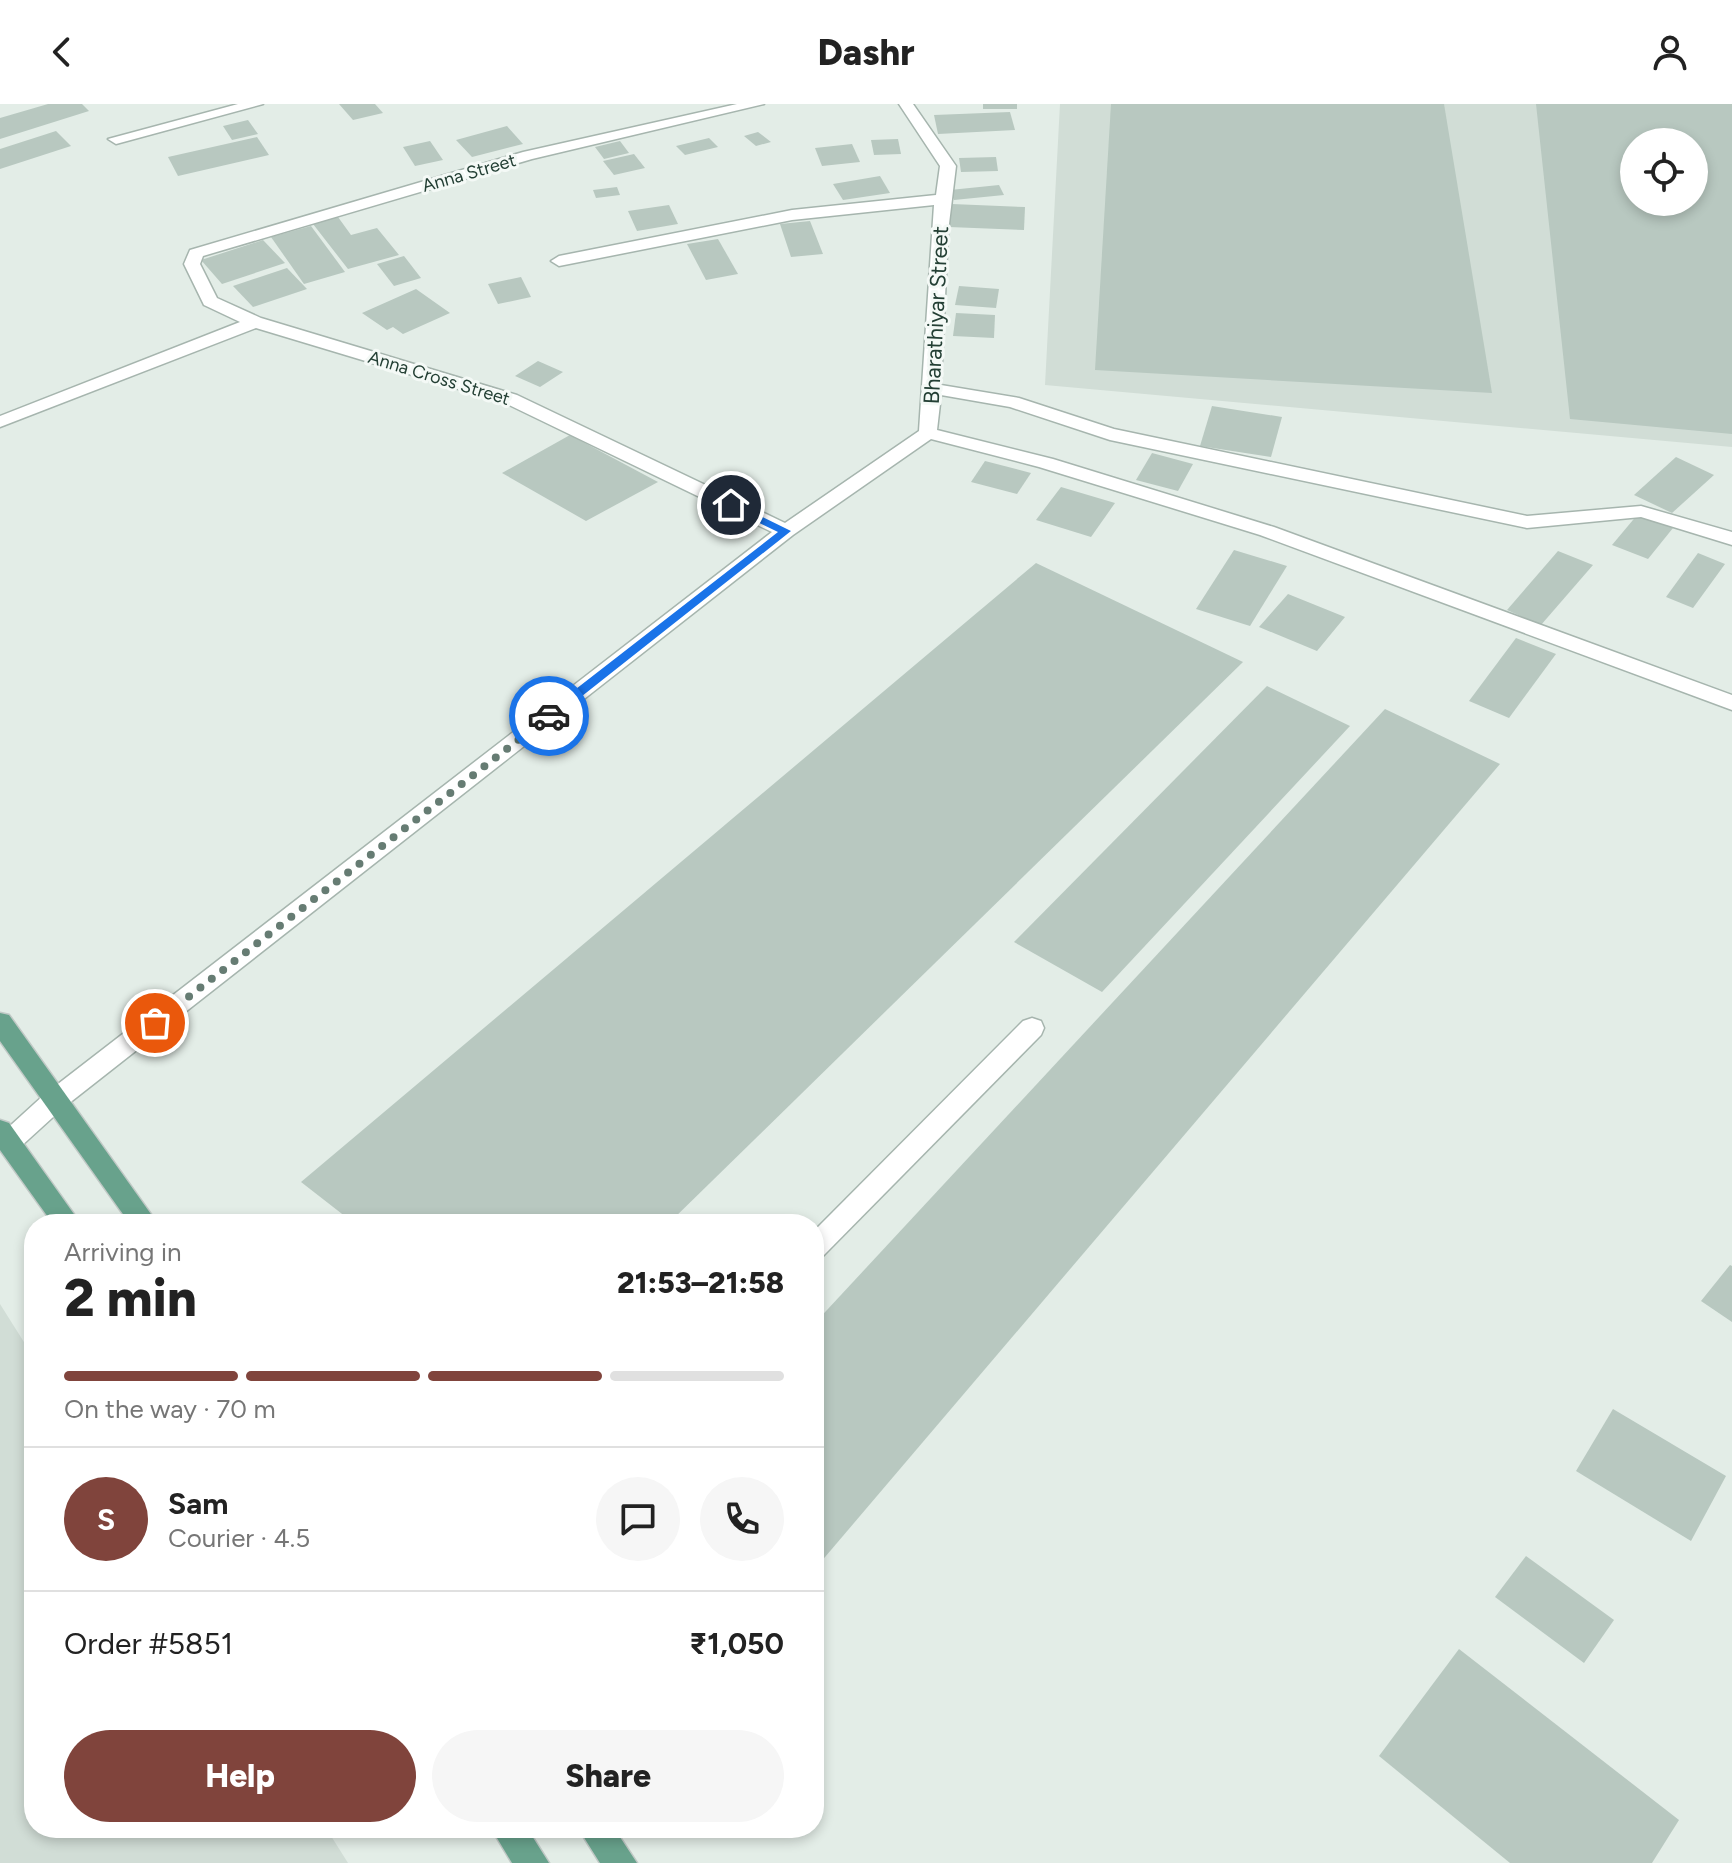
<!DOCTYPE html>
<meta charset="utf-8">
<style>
:root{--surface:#fff;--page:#f6f6f6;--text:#222;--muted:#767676;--line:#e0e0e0;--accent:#80443c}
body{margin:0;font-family:Figtree,sans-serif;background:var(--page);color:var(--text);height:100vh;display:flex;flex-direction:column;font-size:30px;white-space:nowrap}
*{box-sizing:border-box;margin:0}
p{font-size:26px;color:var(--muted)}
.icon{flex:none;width:44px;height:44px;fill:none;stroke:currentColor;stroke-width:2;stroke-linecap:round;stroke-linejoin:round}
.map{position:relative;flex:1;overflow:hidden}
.details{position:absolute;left:24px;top:1110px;width:800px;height:624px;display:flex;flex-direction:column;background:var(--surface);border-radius:32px;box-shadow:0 4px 12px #0003}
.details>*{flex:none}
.buttons{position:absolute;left:1620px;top:24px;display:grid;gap:16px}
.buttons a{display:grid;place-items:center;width:88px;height:88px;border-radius:50%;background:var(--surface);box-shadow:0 4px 12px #0003;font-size:40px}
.pin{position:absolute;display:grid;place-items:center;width:68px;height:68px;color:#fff;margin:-34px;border:4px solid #fff;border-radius:50%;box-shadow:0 2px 8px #0007}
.courier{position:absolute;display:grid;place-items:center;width:80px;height:80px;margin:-40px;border:6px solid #1a73e8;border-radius:50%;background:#fff;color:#222;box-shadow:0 2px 10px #0007}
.headline em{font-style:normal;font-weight:800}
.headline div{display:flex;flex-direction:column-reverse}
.headline{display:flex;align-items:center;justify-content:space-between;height:136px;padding:0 40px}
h1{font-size:52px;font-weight:800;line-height:60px}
.bar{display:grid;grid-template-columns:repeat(4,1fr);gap:12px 8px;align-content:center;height:96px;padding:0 40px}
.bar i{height:10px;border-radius:6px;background:var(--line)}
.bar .current{background:var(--accent)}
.bar p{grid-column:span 4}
.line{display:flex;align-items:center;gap:20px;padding:0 40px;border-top:2px solid var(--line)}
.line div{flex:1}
.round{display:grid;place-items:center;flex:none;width:84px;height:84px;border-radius:42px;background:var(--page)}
.action{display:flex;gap:16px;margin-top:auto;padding:16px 40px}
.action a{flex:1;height:92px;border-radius:48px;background:var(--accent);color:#fff;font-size:32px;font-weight:800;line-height:92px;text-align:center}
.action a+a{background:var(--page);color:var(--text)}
header{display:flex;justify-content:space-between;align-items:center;height:104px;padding:0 40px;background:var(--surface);font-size:36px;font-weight:800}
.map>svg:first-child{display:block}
</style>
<header><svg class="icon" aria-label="back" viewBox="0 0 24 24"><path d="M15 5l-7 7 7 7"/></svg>Dashr<svg class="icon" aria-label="person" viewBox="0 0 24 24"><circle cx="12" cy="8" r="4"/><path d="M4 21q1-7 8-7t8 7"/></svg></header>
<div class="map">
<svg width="1732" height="1759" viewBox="0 0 1732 1759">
<rect width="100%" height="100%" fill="#e3ede7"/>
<g fill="#d1ddd6" fill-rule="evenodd">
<path d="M1060,0H1732V343L1045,281ZM1634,38H1694V98H1634Z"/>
<path d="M0,1200L34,1254V1724H326L348,1759H0Z"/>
</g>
<g fill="#b8c8c0" fill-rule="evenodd">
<path d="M48,0H82L89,7L0,35V14Z"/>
<path d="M339,0H375L383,9L353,16Z"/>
<rect x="983" y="0" width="34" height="5"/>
<path d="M1111,0H1444L1492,289L1095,266Z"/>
<path d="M1536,0H1732V330L1570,315ZM1634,38H1694V98H1634Z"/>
<path d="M1010,8L1015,26L938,30L934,11Z"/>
<path d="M248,16L258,30L232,36L223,22Z"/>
<path d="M507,22L523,40L472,53L456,36Z"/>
<path d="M56,27L71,42L0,65V45Z"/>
<path d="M758,28L771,38L756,42L744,32Z"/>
<path d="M257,33L269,51L178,72L168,53Z"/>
<path d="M709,34L718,43L685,51L676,42Z"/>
<path d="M898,35L901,50L874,51L871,36Z"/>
<path d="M430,37L443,56L415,62L403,43Z"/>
<path d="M620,37L629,49L604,55L595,43Z"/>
<path d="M852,40L860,58L822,62L815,44Z"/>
<path d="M634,50L645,64L614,71L603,57Z"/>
<path d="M996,53L998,67L961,68L959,54Z"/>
<path d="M880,72L890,89L843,96L833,80Z"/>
<path d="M999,81L1004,91L954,96L950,86Z"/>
<path d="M617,83L620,91L596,94L593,86Z"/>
<path d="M952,100L1025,103L1024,126L949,123Z"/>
<path d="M669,101L678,120L637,127L628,107Z"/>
<path d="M338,113L351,131L377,124L399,151L348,165L313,120Z"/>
<path d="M810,117L823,150L791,153L780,120Z"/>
<path d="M311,122L345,168L304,180L271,133Z"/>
<path d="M718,135L738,170L706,176L687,140Z"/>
<path d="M263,136L285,159L222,180L201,156Z"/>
<path d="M404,152L421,174L394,182L377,160Z"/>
<path d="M287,164L307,185L253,203L233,182Z"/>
<path d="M521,173L531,193L498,200L488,180Z"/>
<path d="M959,182L999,185L996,204L955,201Z"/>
<path d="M416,185L450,209L403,230L393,223L387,226L362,209Z"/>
<path d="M956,209L995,211L994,234L953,232Z"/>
<path d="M538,257L563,268L540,283L515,272Z"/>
<path d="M1212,302L1282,313L1271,353L1200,342Z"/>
<path d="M570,331L658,378L586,417L502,369Z"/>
<path d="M1152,349L1193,360L1178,387L1136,376Z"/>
<path d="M1676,353L1714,371L1672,409L1634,391Z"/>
<path d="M985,357L1031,369L1017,390L971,378Z"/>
<path d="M1061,383L1115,399L1091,433L1036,416Z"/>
<path d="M1638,410L1673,424L1648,455L1612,441Z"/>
<path d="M1234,446L1287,462L1250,522L1196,505Z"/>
<path d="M1558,447L1593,461L1541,521L1507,506Z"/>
<path d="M1698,449L1725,460L1693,504L1666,493Z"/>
<path d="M1036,459L1243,558L668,1120H355L301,1078Z"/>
<path d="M1288,490L1345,513L1317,547L1259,523Z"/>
<path d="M1516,534L1556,550L1509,614L1469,597Z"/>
<path d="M1267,582L1350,622L1102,888L1014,838Z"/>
<path d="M1385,605L1500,660L814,1466V1220Z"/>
<path d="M1730,1161L1732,1162V1218L1701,1197Z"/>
<path d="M1613,1305L1726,1372L1691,1437L1576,1367Z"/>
<path d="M1526,1452L1614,1516L1584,1559L1495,1493Z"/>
<path d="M1459,1545L1679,1716L1652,1759H1510L1379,1652Z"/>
</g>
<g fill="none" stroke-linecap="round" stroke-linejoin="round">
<defs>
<g id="minor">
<path d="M238,0H263L116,40L108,35Z"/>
<path d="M737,0H764L532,55L203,152L200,160L217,194L261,214L517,291L785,419L919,327L934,101L792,116L559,162L551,157L559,152L792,106L936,91L940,62L899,0H913L956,62L948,128L941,281L1019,294L1114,325L1527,412L1641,402L1732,428V441L1641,413L1527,424L1110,336L1010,303L941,291L937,326L1053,355L1274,423L1732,591V606L1260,431L1039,363L931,335L793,431L63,1004L18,1045L9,1048L0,1045V1031L45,990L772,428L505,299L256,224L0,323V312L240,218L204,201L184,160L190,146L523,48Z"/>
<path d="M1032,914L1041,917L1044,924L1041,931L823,1152L814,1155V1127L1023,917Z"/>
</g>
<g id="major">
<path d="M0,909L9,911L158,1120H130L0,937Z"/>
<path d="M0,1016L9,1019L81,1120H53L0,1046Z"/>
<path d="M491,1724H527L549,1759H512Z"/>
<path d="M578,1724H614L637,1759H600Z"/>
</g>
</defs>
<use href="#minor" stroke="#a6b5ae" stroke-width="3"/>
<use href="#major" stroke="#c1c9c6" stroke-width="3"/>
<use href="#minor" fill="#fff" fill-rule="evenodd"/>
<use href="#major" fill="#68a28c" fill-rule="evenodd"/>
</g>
<path fill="#1a73e8" d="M727,399H734L791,427L553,615H545V609L778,428L727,403Z"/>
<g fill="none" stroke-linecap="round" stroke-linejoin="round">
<path stroke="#667c73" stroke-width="8" stroke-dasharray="0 14.4" d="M155,919L549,612"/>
</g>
<g text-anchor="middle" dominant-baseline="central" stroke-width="6" stroke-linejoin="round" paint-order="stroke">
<g font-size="18" fill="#233f34" stroke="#f4f9f6">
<text transform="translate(469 69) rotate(-16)">Anna Street</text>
<text transform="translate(439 274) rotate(17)">Anna Cross Street</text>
</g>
<g font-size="22" fill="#233f34" stroke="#f4f9f6">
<text transform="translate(936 211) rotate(-87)">Bharathiyar Street</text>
</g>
</g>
</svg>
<div class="buttons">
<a><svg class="icon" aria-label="locate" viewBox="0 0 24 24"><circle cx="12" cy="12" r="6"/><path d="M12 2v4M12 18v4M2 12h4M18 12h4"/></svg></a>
</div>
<div class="pin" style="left:155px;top:919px;background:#ea580c"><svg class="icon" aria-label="bag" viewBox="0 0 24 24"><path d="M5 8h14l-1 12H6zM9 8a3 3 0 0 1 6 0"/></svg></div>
<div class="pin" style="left:731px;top:401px;background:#1f2937"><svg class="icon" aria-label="home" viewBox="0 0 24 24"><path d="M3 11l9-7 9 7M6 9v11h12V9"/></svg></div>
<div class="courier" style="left:549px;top:612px"><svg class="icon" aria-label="car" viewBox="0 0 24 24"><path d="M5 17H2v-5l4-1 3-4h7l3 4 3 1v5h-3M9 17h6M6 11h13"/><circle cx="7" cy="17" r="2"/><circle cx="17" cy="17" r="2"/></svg></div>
<section class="details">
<div class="headline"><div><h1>2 min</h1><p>Arriving in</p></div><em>21:53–21:58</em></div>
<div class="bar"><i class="current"></i><i class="current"></i><i class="current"></i><i></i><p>On the way · 70 m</p></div>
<div class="line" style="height:144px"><b class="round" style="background:var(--accent);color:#fff">S</b><div><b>Sam</b><p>Courier · 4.5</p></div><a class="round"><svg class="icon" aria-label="chat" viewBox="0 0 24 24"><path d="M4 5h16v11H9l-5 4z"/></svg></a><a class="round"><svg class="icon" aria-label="phone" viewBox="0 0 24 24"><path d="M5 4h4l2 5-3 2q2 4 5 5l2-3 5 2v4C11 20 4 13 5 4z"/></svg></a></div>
<div class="line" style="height:104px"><div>Order #5851</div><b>₹1,050</b></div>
<div class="action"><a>Help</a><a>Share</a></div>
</section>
</div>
